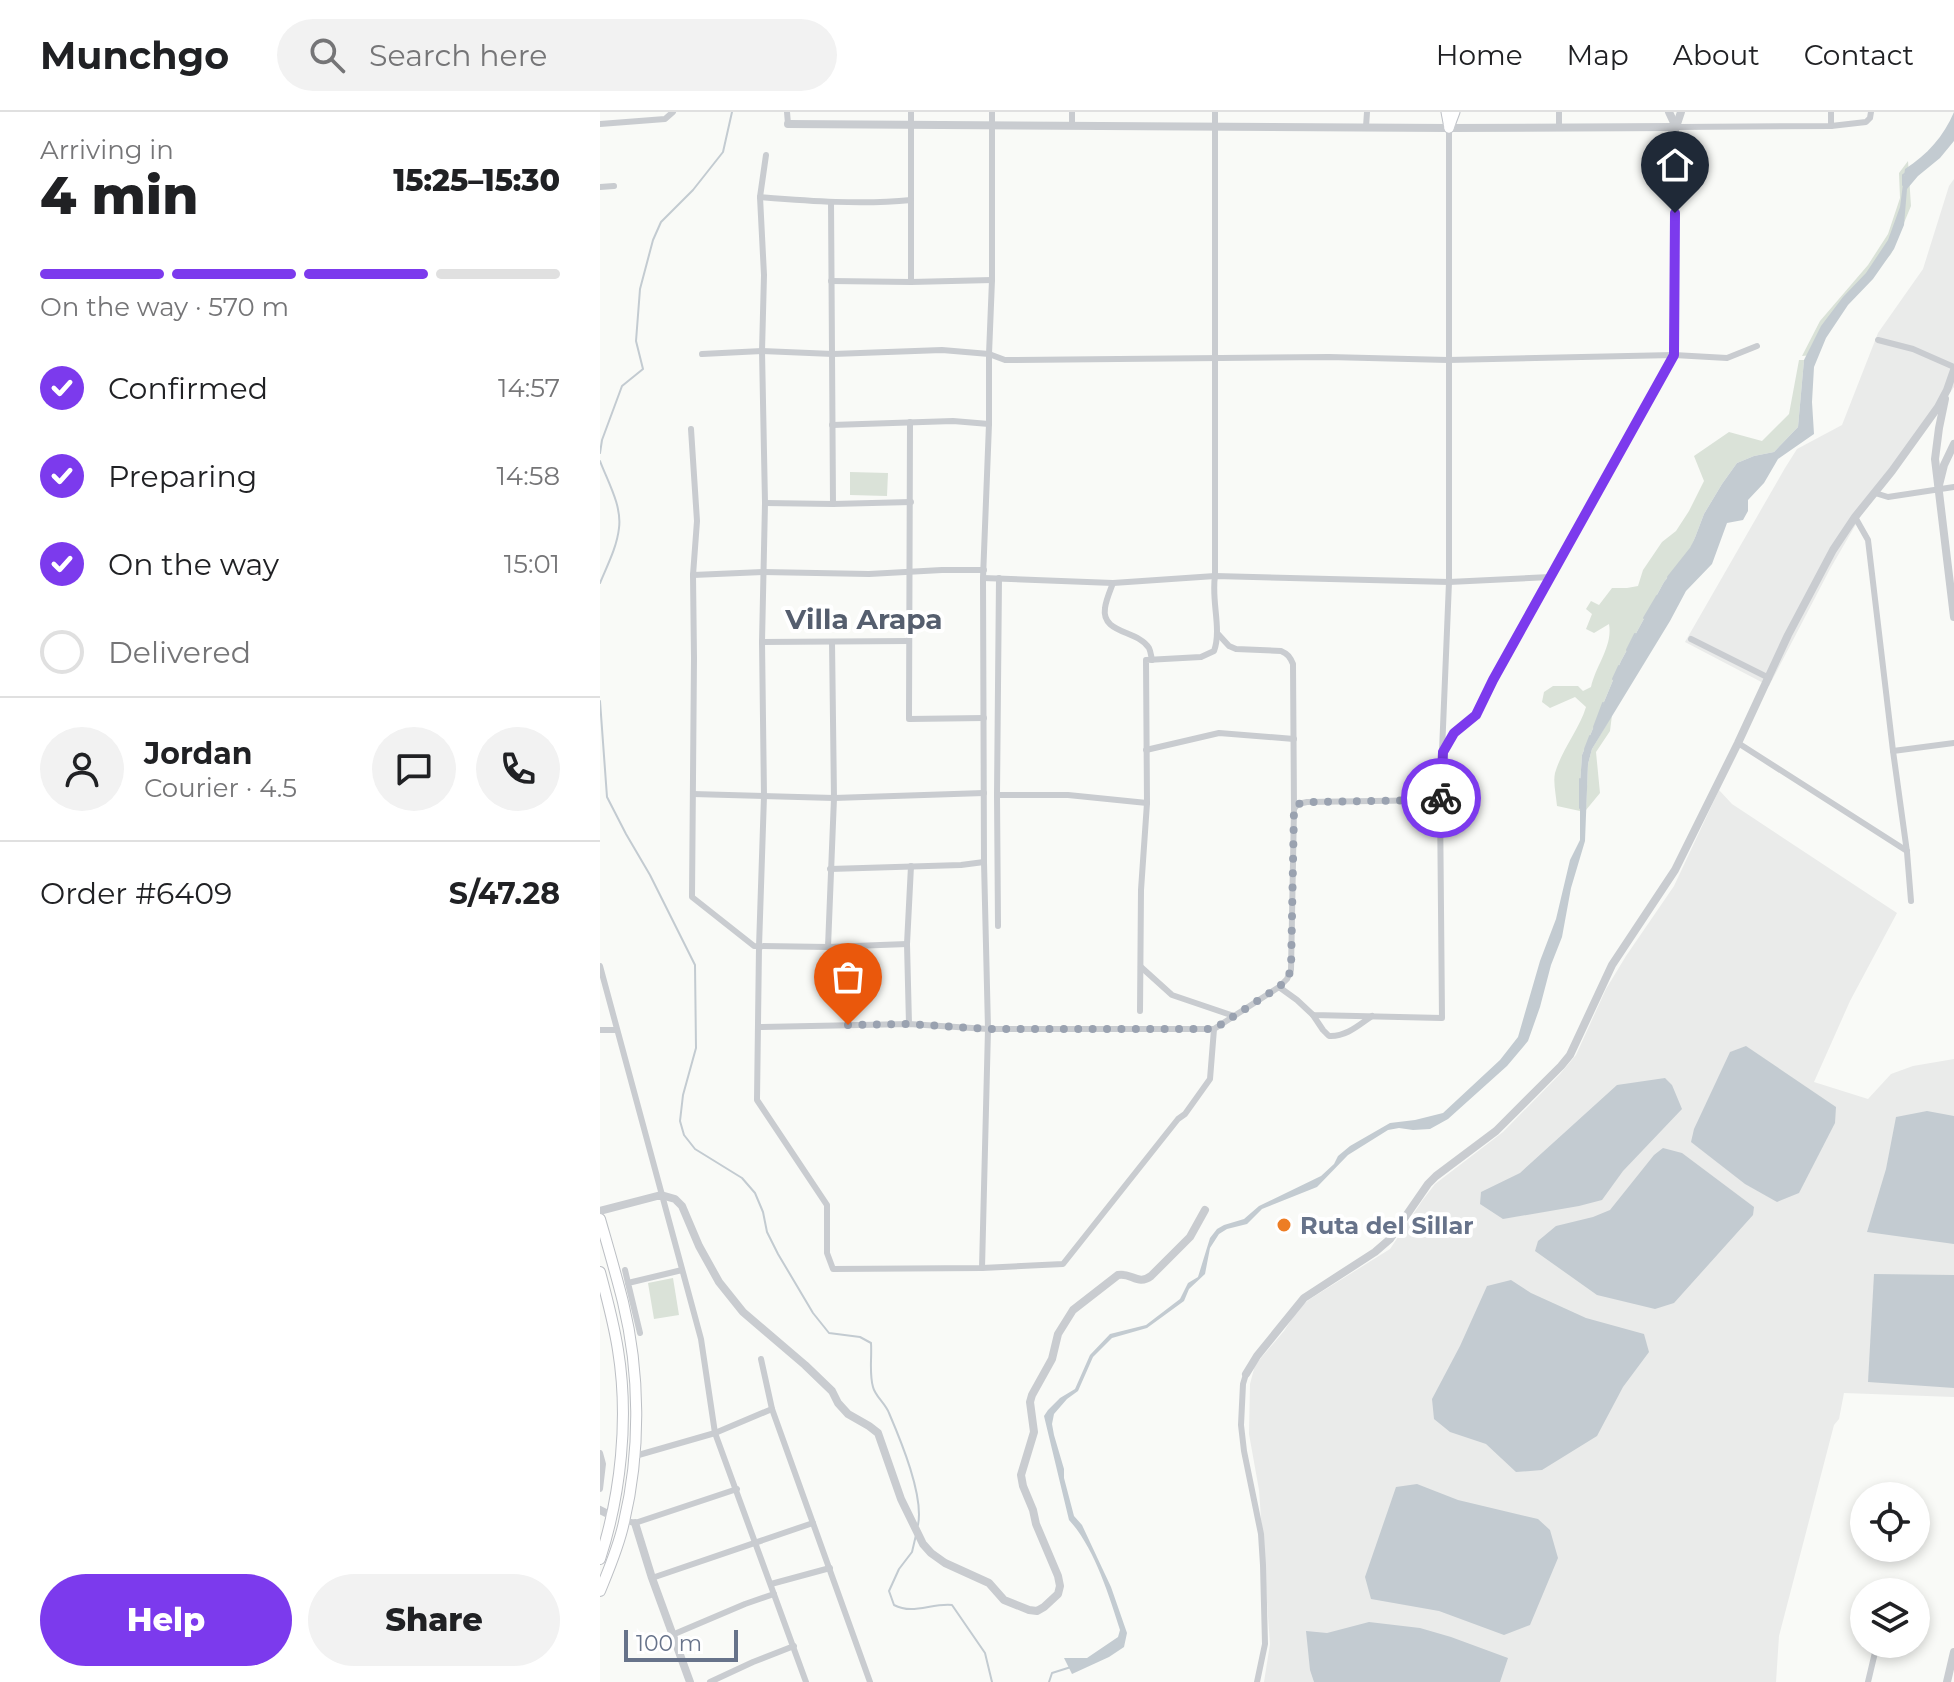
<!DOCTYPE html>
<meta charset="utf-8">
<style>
:root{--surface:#fff;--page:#f2f2f2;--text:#202124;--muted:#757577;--line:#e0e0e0;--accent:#7c3aed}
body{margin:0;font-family:Montserrat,sans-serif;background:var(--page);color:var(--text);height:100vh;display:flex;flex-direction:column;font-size:30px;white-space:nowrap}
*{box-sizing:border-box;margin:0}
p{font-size:26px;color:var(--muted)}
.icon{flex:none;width:44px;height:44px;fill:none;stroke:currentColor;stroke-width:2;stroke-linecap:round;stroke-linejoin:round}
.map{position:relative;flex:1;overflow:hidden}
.drawer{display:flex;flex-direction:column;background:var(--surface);width:600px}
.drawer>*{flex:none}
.tools{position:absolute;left:1250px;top:1370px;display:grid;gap:16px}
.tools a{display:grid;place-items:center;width:80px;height:80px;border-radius:50%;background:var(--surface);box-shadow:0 4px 12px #0003;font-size:40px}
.scale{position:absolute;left:24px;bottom:20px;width:114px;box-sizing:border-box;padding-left:8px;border:4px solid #67738a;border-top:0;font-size:22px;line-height:28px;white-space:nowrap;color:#67738a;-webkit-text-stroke:6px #fff;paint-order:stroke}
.pin{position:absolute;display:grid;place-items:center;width:68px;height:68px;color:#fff;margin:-82px -34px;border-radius:50% 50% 50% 0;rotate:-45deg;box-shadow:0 0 8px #0007}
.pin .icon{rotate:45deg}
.courier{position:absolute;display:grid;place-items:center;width:80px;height:80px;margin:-40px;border:6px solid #7c3aed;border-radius:50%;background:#fff;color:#222;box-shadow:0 2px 10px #0007}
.overview em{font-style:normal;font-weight:800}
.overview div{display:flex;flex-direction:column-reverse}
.overview{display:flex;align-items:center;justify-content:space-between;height:136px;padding:0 40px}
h1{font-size:52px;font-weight:800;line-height:60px}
.bar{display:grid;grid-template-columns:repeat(4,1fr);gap:12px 8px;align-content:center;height:96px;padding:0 40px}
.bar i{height:10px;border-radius:6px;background:var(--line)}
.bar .selected{background:var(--accent)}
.bar p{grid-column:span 4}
.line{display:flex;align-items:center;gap:20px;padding:0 40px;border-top:2px solid var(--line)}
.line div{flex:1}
.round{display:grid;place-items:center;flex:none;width:84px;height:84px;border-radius:42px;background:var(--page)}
ol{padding:0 40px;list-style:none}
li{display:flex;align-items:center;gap:24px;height:88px}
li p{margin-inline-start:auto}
li .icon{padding:8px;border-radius:50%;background:var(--accent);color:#fff;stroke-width:4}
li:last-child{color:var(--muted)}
li i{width:44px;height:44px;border:4px solid var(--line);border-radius:50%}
.primary-button{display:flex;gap:16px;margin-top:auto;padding:16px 40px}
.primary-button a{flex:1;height:92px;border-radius:48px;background:var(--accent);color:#fff;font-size:32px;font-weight:800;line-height:92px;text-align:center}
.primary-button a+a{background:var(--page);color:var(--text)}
header{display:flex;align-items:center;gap:48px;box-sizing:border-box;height:112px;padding:0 40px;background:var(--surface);border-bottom:2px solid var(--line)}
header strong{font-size:38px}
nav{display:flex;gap:44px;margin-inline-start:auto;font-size:28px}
.search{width:560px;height:72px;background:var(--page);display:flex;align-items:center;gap:20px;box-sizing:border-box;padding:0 28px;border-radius:44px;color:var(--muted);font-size:30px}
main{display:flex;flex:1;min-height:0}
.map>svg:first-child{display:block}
</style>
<header>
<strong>Munchgo</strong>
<div class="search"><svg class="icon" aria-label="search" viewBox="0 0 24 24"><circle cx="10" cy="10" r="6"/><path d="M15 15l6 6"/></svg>Search here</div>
<nav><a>Home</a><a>Map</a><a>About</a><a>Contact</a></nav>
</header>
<main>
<section class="drawer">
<div class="overview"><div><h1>4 min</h1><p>Arriving in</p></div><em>15:25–15:30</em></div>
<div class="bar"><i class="selected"></i><i class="selected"></i><i class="selected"></i><i></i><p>On the way · 570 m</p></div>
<ol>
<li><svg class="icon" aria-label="check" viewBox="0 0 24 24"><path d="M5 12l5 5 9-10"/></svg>Confirmed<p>14:57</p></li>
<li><svg class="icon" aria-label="check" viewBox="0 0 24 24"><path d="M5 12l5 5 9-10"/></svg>Preparing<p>14:58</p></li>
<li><svg class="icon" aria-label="check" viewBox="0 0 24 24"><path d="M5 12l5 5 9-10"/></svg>On the way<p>15:01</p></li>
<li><i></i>Delivered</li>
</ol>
<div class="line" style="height:144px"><a class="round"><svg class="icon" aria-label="person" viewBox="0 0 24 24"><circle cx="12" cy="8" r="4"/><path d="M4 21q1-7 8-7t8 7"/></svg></a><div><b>Jordan</b><p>Courier · 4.5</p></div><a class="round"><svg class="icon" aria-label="chat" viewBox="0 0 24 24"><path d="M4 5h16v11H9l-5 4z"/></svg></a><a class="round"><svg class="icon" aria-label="phone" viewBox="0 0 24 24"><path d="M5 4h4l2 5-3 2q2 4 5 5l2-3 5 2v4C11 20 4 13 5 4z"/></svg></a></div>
<div class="line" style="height:104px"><div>Order #6409</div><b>S/47.28</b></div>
<div class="primary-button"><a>Help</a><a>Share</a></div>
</section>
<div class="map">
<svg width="1354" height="1570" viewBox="0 0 1354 1570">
<rect width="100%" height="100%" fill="#f9faf7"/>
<g fill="#eaebea">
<path d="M1354,67V275L1263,400L1230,457L1169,574L1085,530L1185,356L1197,337L1242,313L1278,221L1323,157L1349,74Z"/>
<path d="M1119,678L1132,692L1297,801L1250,889L1214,970L1268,987L1291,962L1313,954L1354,947V1285L1244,1281L1239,1307L1234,1313L1179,1524L1176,1570H664L670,1532L659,1378L649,1322L650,1272L655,1253L684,1219L699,1196L710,1187L790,1137L822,1089L835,1072L903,1020L960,962L976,943L1006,877L1026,844L1074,774Z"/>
</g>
<g fill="#dae2d8">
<path d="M1308,49L1311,94L1291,142L1268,169L1243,191L1213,243L1202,244L1220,209L1268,153L1288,122L1300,86L1299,61Z"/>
<path d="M1199,248H1204L1198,315L1174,340L1154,344L1137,351L1122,372L1104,402L1091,436L1064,470L1021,549L982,643L980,672V699L957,694C956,683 953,670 955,661C962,637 979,618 986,595L975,585L950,596L942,590L944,580L953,574H978L983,579L991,575C996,553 1013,534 1009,512L994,521L986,517L992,502L986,497L991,489L999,493L1012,476H1027L1038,474L1043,458L1062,430L1076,419L1089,399L1104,369L1094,344L1129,320L1162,329L1189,302Z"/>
<path d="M250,360L288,361L287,384L250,383Z"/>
<path d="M1012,603L1010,619L996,640L1000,681L986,698L988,652L992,637Z"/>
<path d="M73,1166L79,1203L54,1207L48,1171Z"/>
</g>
<g fill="#c3cbd1">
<path d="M1354,0V29L1340,46L1318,64L1307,77L1304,113L1294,137L1273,167L1248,193L1226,226L1214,255L1212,290L1214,322L1178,347L1164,371L1148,388V399L1143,408L1127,411L1112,452L1086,479L1070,509L992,637L988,652L985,729L971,776L962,825L951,853L940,895L928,929L907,954L848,1007L830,1017L813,1018L799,1016L788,1018L748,1043L717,1075L662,1097L647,1112L627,1117L619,1122L610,1136L605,1162L589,1177L584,1189L547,1216L512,1226L493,1245L478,1279L467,1287L454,1302L452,1312L454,1323L464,1357V1366L474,1404L482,1413L511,1475L527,1521L524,1535L509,1545L472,1562L464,1546H487L518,1525L520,1518C509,1483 494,1435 469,1408L444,1304L448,1298L460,1286L475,1277L490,1243L510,1222L546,1213L580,1187L588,1171L598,1165L610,1126L617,1117L624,1113L644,1107L659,1094L721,1064L734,1052L738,1044L750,1034L790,1011L815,1008L843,1001L900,948L918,925L940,849L956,807L970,748L980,728V672L982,643L1021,549L1064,470L1091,436L1104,402L1122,372L1137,351L1154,344L1174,340L1198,315L1204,248L1221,214L1243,185L1266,161L1288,128L1300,95L1305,57C1327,43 1344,24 1354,0Z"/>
<path d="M1146,934L1236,995L1235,1011L1199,1081L1177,1090L1145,1072L1091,1030L1094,1017L1130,940Z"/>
<path d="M1065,966L1072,973L1082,997L1023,1059L1002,1088L979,1094L903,1107L880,1092L881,1080L920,1061L1017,973Z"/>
<path d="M1327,999L1354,1004V1132L1267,1120L1286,1057L1296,1005Z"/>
<path d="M1063,1036L1082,1041L1154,1095L1153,1103L1074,1191L1055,1197L997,1183L935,1139L938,1129L956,1114L993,1105L1010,1098L1054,1043Z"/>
<path d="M1274,1162L1354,1163V1276L1268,1270Z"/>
<path d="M911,1168L931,1181L986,1206L1044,1222L1049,1240L1023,1275L997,1324L942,1358L916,1360L886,1332L850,1320L834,1307L832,1287L860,1234L887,1174Z"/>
<path d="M817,1372L858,1388L938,1407L950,1418L958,1446L930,1513L904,1523L839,1499L771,1487L765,1465L796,1375Z"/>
<path d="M769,1510L820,1516L851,1525L908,1546L900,1570H714L710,1558L706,1519L727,1521Z"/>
</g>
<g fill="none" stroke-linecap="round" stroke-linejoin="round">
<g stroke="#c3cbd1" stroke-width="2">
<path d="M1303,73V63L1306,61"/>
<path d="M0,341L2,328L22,274L43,257L36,229L40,177L53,128L61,110L93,78L123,40L132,0"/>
<path d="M0,349C8,370 22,394 19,416C17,435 7,454 0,471"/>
<path d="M1068,465L1091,436L1097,425"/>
<path d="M1044,506L1057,484"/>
<path d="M1027,538L1035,522"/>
<path d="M1013,567L1019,554"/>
<path d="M0,589L7,685L26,722L50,763L95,853L96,936L83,983L80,1009L84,1023L95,1037L142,1066L155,1081L163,1100L167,1120L178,1142L213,1201L229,1221L260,1225L271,1231C272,1246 269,1261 273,1275C275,1284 285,1291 289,1301C301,1329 324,1384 318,1413"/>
<path d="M994,615L1003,591"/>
<path d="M985,637L990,624"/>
<path d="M980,696V667"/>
<path d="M316,1423L312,1440L299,1457L289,1479L294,1493C313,1503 331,1491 352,1493L385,1541L392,1570"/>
<path d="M449,1570L452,1561L471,1555"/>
</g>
<defs>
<g id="secondary">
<path d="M846,0L849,16"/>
<path d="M849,16L855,0"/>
</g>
<g id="primary">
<path d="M0,1107C8,1135 16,1162 23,1190C40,1260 41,1339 24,1410C19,1434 9,1457 0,1479"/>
<path d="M0,1160C7,1186 14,1212 18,1238C29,1306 21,1382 0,1447"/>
</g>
</defs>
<use href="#secondary" stroke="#bec1c7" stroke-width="11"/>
<use href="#primary" stroke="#bcbfc4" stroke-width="12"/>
<g stroke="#c9ccd0" stroke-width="6">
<path d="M187,0L188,12"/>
<path d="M311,0V170"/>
<path d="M472,0V14"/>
<path d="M0,12L65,7L73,0"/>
<path d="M1231,14V0"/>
<path d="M766,15L767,0"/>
<path d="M959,16V0"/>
<path d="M166,43L160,85L164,163L162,239L165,391L162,530L164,684L159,835L157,988L227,1093V1141L233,1157L382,1156L463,1152L578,1007L585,1002L610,967L614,917"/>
<path d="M0,75L14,74"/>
<path d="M160,85C210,89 261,93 311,88"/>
<path d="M231,90L233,392"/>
<path d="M231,169L311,170L392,168"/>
<path d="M1278,228L1313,237L1354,255"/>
<path d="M102,242L162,239L233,242L342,238L389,242L405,248L729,245L848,248L1074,243L1127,246L1157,234"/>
<path d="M310,310L309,607L384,606"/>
<path d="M232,313L353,309L389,312"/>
<path d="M91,317L97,409L93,463L94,546L92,785L154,834L228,835L307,832"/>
<path d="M1275,381L1288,385L1354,375"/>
<path d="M165,391L233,392L311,390"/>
<path d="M1255,405L1268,428L1293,639L1307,740L1311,789"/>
<path d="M93,463L163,460L269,462L342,458H384"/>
<path d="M383,466L513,471L615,464L849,470L950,465"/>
<path d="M513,471C510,479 506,488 505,496C501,522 538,518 549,536C551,540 551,544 552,548"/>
<path d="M618,522L629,534L636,537L681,539C688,542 690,545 693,552L694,696"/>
<path d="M1091,527L1169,566"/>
<path d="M162,530L309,529"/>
<path d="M1138,631L1307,739"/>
<path d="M546,638L619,621L694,627"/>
<path d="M844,638L854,621L876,603L893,568L1074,243L1076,15L1231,14L1266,10L1270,6L1271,0"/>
<path d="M1293,639L1354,631"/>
<path d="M93,682L234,686L384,681"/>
<path d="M397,683H468L547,691"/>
<path d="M230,757L361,753L384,750"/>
<path d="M398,814L397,683L399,466"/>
<path d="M228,835L234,686L232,530"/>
<path d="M0,854L101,1227L115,1321L206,1570"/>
<path d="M541,855L572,883L634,904"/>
<path d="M679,875L697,888L713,903L842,906L840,688L849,470V16"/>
<path d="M540,899L541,778L547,691L546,548L601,545L614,539C622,517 611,489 615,464V0"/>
<path d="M713,903L723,918L729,924C746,925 759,913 772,904"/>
<path d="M309,912L307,832L311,754"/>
<path d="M158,915L309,912L388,917H614L679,875L687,867L691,858L694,697L698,692L707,690L840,688"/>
<path d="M0,918H16"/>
<path d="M382,1156L388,917L384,750L383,466L389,312V242L392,168V0"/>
<path d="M25,1158L28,1171"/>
<path d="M40,1221L28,1171L82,1158"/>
<path d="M161,1247L172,1297L270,1570"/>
<path d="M646,1262L643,1272L641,1313L644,1339L661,1422L663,1453L665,1532L657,1570"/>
<path d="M0,1341L3,1352L0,1377"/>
<path d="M35,1344L115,1321L172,1297"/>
<path d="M31,1410L35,1411L137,1377"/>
<path d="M52,1466L213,1411"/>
<path d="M171,1472L230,1456"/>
<path d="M72,1523L145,1492L174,1482"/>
<path d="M110,1570L153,1550L194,1534"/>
<path d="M1268,1570L1277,1532"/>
</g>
<g stroke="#c9ccd0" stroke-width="8">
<path d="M1069,0L1076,15"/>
<path d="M188,12L849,16L1076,15"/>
<path d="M1076,15L1081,0"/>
<path d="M1345,287L1339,316L1335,347L1354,505"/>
<path d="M1339,373L1344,353L1354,332"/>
<path d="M0,1099L61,1083L75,1087L82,1094L99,1134L119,1170L143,1200L205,1253L232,1279L238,1291L248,1302L269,1314L278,1321L301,1387L323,1432L331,1441L345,1451L389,1471L404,1488L429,1498L437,1499L444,1495L458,1482L460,1474L458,1464L436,1412L433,1398L423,1374L421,1363L434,1320L430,1290L432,1283L452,1247L458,1222L473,1198L518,1163C531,1160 538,1174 551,1164L590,1125L605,1098"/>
<path d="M646,1262L657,1244L704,1186L775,1140L790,1127L828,1072L836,1064L896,1019L961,954L970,943L1012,853L1075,758L1138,631L1188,523L1233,438L1255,405L1292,359L1338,295L1347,278L1354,258"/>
<path d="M0,1398L12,1404"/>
<path d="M35,1411L52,1466L90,1570"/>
<path d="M1347,1570L1354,1540"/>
</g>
<use href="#secondary" stroke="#fff" stroke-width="9"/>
<use href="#primary" stroke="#fff" stroke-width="10"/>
</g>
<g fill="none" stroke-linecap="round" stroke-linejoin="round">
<path stroke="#9aa2b0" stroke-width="8" stroke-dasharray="0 14.4" d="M248,913L309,912L388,917H614L679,875L687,867L691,858L694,697L698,692L707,690L840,688L841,686"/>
<path stroke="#7c3aed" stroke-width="10" d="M841,686L843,640L854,621L876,603L893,568L1074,243L1075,101"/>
</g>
<circle fill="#ed7d24" stroke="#fff" stroke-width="3" cx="684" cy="1113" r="8"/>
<g text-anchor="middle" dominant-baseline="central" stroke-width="8" stroke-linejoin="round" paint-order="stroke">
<g font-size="24" font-weight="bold" fill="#67738a" stroke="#fff" text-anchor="start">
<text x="700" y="1113">Ruta del Sillar</text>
</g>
<g font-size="28" font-weight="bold" fill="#555e6e" stroke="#fff">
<text x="264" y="507">Villa Arapa</text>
</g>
</g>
</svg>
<div class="tools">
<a><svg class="icon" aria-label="locate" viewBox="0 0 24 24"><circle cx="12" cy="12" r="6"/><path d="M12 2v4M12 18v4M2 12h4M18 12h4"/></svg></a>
<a><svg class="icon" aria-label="layers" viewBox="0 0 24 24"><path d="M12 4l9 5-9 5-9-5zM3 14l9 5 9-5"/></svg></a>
</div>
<div class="scale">100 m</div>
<div class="pin" style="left:248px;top:913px;background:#ea580c"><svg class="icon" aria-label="bag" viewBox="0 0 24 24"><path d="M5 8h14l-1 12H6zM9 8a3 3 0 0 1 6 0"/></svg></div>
<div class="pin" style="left:1075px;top:101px;background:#1f2937"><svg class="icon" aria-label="home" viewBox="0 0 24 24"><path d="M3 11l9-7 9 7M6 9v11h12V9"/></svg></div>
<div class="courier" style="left:841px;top:686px"><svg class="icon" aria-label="bike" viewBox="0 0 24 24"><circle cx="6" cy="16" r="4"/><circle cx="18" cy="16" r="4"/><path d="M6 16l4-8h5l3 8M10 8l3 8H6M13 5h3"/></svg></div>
</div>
</main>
